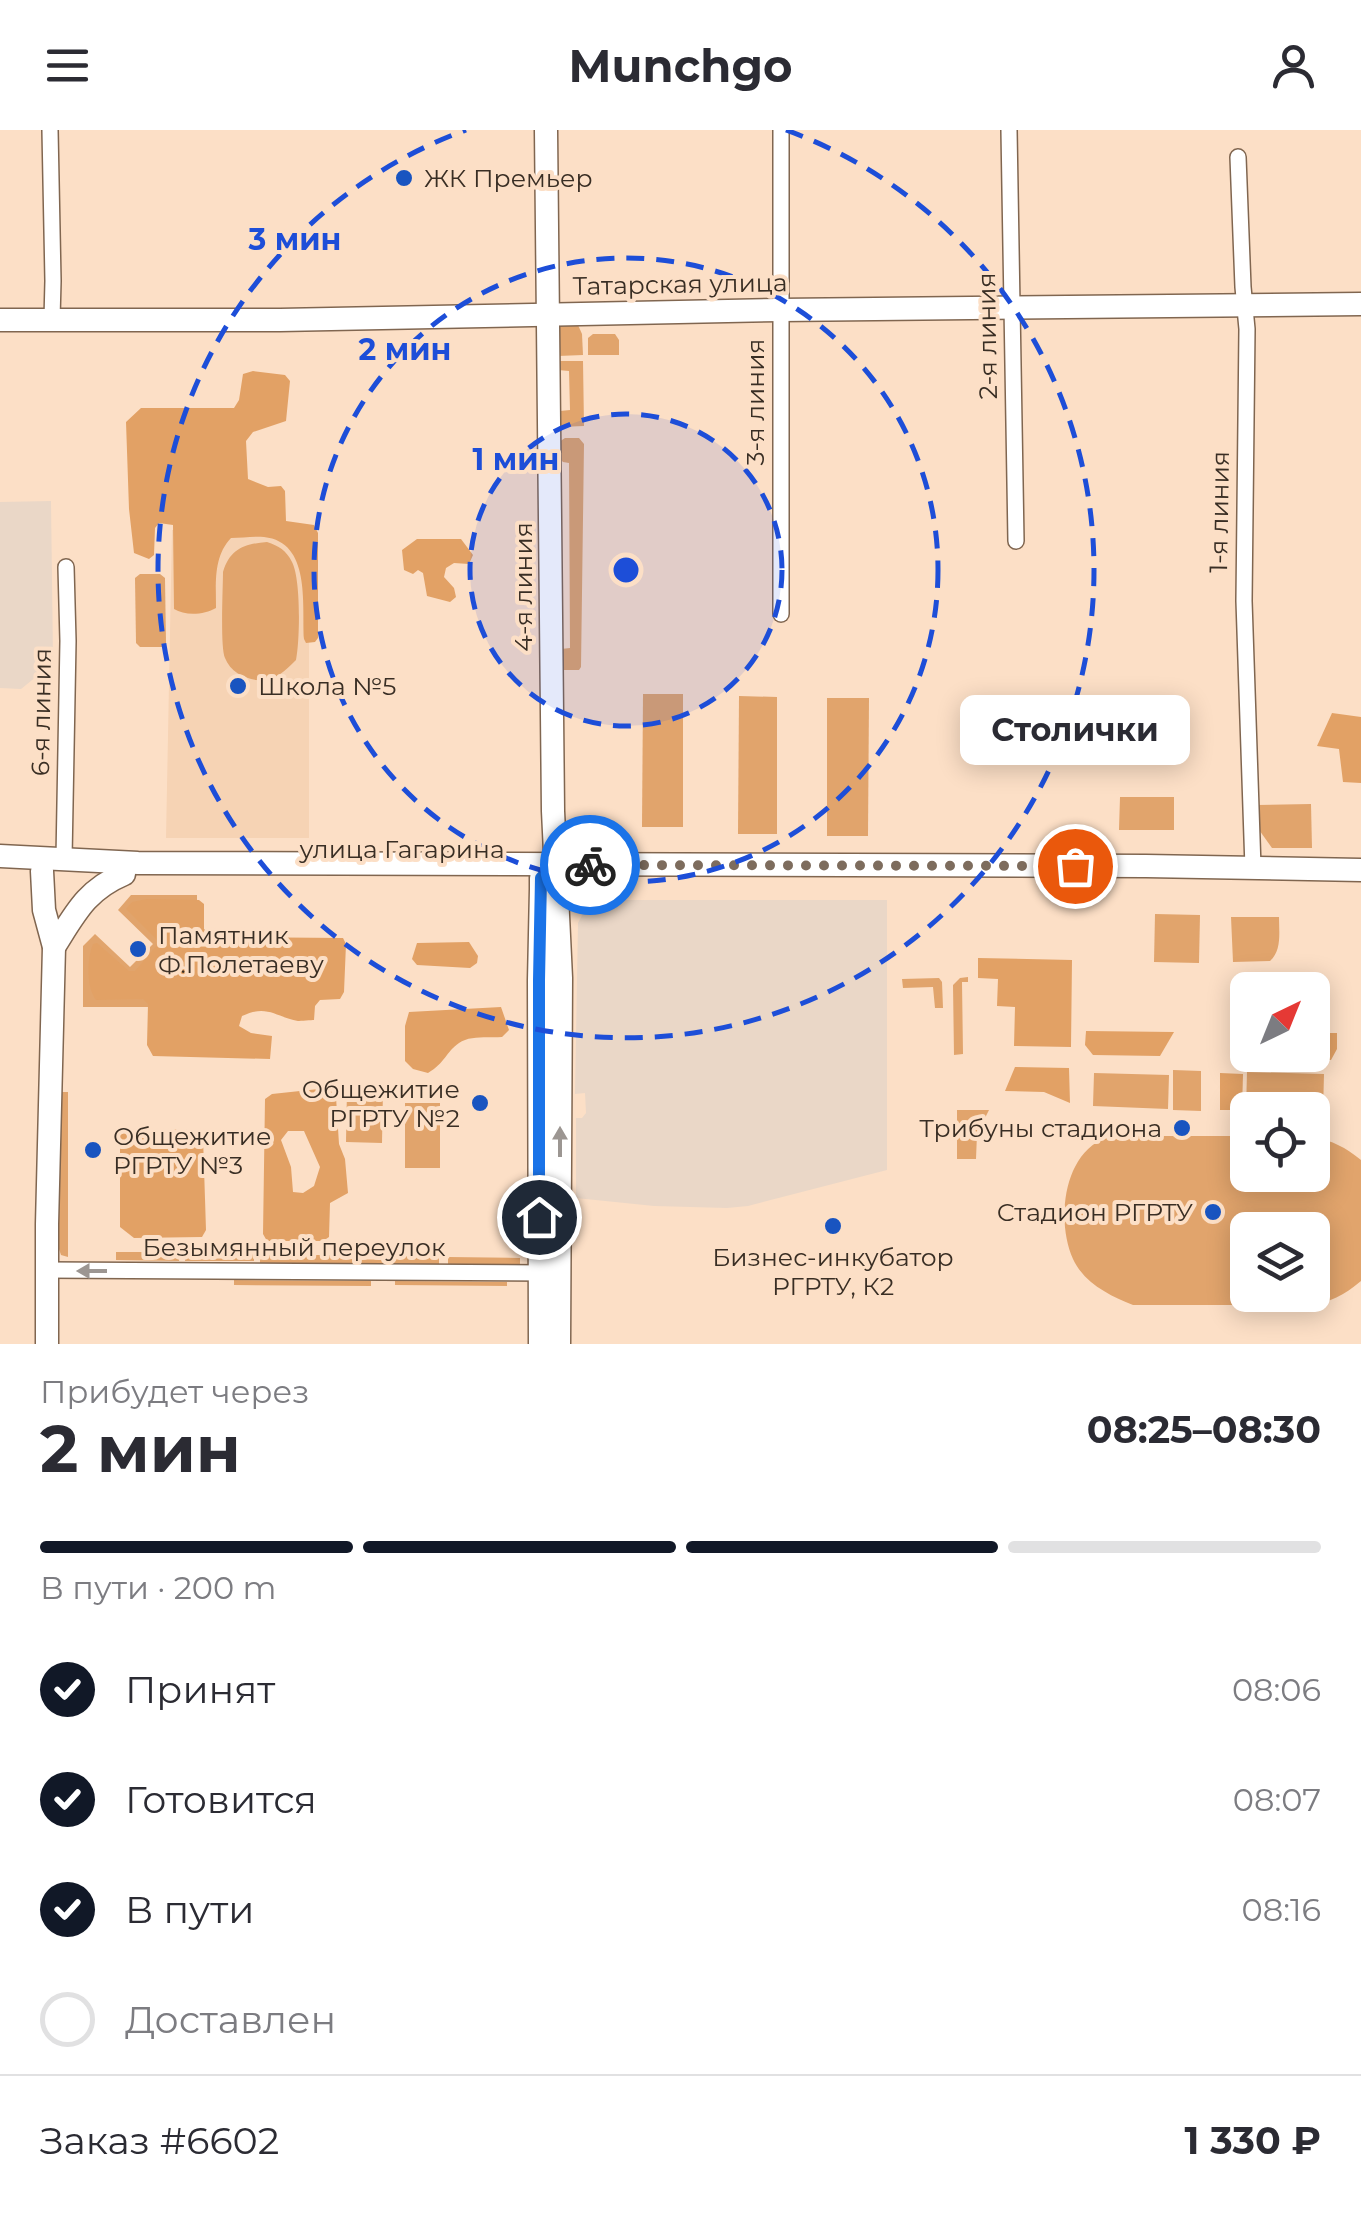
<!DOCTYPE html>
<html lang="ru">
<meta charset="utf-8">
<style>
:root{--surface:#fff;--page:#f2f2f3;--text:#2b2b33;--muted:#7c7c81;--line:#e1e1e2;--accent:#111827}
body{margin:0;font-family:Montserrat,sans-serif;background:var(--page);color:var(--text);height:100vh;display:flex;flex-direction:column;font-size:38px;white-space:nowrap}
*{box-sizing:border-box;margin:0}
p{font-size:32px;color:var(--muted)}
.icon{flex:none;width:55px;height:55px;fill:none;stroke:currentColor;stroke-width:2;stroke-linecap:round;stroke-linejoin:round}
.map{position:relative;height:1214px;overflow:hidden}
.drawer{display:flex;flex-direction:column;background:var(--surface);flex:1}
.drawer>*{flex:none}
.needle{width:65px;rotate:43deg}
.controls{position:absolute;left:1230px;top:842px;display:grid;gap:20px}
.controls a{display:grid;place-items:center;width:100px;height:100px;border-radius:15px;background:var(--surface);box-shadow:0 5px 25px #0003;font-size:50px}
.pin{position:absolute;display:grid;place-items:center;width:85px;height:85px;color:#fff;margin:-42px;border:5px solid #fff;border-radius:50%;box-shadow:0 2px 10px #0007}
.courier{position:absolute;display:grid;place-items:center;width:100px;height:100px;margin:-50px;border:8px solid #1a73e8;border-radius:50%;background:#fff;color:#222;box-shadow:0 2px 12px #0007}
.bubble{position:absolute;height:70px;border-radius:15px;background:var(--surface);box-shadow:0 5px 25px #0003;font-size:32px;font-weight:700;line-height:70px;text-align:center}
.overview em{font-style:normal;font-weight:700}
.overview div{display:flex;flex-direction:column-reverse}
.overview{display:flex;align-items:center;justify-content:space-between;height:170px;padding:0 40px}
h1{font-size:65px;font-weight:700;line-height:75px}
.bar{display:grid;grid-template-columns:repeat(4,1fr);gap:15px 10px;align-content:center;height:120px;padding:0 40px}
.bar i{height:12px;border-radius:8px;background:var(--line)}
.bar .current{background:var(--accent)}
.bar p{grid-column:span 4}
.line{display:flex;align-items:center;gap:25px;padding:0 40px;border-top:2px solid var(--line)}
.line div{flex:1}
ol{padding:0 40px;list-style:none}
li{display:flex;align-items:center;gap:30px;height:110px}
li p{margin-inline-start:auto}
li .icon{padding:10px;border-radius:50%;background:var(--accent);color:#fff;stroke-width:4}
li:last-child{color:var(--muted)}
li i{width:55px;height:55px;border:5px solid var(--line);border-radius:50%}
header{display:flex;justify-content:space-between;align-items:center;height:130px;padding:0 40px;background:var(--surface);font-size:45px;font-weight:700}
.map>svg:first-child{display:block}
</style>
<header><svg class="icon" aria-label="menu" viewBox="0 0 24 24"><path d="M4 6h16M4 12h16M4 18h16"/></svg>Munchgo<svg class="icon" aria-label="person" viewBox="0 0 24 24"><circle cx="12" cy="8" r="4"/><path d="M4 21q1-7 8-7t8 7"/></svg></header>
<div class="map">
<svg width="1361" height="1214" viewBox="0 0 1361 1214">
<rect width="100%" height="100%" fill="#fcdfc6"/>
<path fill="#f6d3b4" d="M172,400L309,405V708H166Z"/>
<g fill="#ead7c7">
<path d="M51,371L53,528L42,542L21,559L0,558V372Z"/>
<path d="M602,770H887V1040L748,1076L727,1078L654,1076L576,1068V988H582L586,983L585,963L575,964L578,793L586,778L593,772Z"/>
</g>
<g fill="#e1a46c" fill-rule="evenodd">
<path d="M569,192L578,195L582,204L583,225L558,226L557,205L560,196Z"/>
<path d="M593,204H615L619,210V225H588V208Z"/>
<path d="M558,231H583L584,296L560,297V281L570,280L569,241L558,240Z"/>
<path d="M565,308H579L584,314L581,537L579,540H561V519L570,518L569,333L563,332L559,328V312Z"/>
<path d="M267,412C279,416 286,420 292,432C301,449 300,510 296,530C284,542 274,552 256,550C243,548 230,541 225,528C220,517 223,458 223,442C230,419 244,414 267,412Z"/>
<path d="M140,444H160L165,448L166,513L162,517H140L136,513L135,448Z"/>
<path d="M643,564H683V697H642Z"/>
<path d="M739,566L777,567V704H738Z"/>
<path d="M827,568H869L868,706H827Z"/>
<path d="M1120,667H1174V700H1119Z"/>
<path d="M1311,674L1312,718H1272L1257,697V675Z"/>
<path d="M131,765H197V877H83V816L95,804L130,837L153,814L118,780Z"/>
<path d="M1155,784L1200,785L1199,833L1154,832Z"/>
<path d="M1231,787H1279C1279,802 1282,820 1270,831L1233,832Z"/>
<path d="M968,847V852H962L963,924L954,925L953,855L960,848Z"/>
<path d="M939,848L942,852L943,878H935L933,857L903,858L902,849Z"/>
<path d="M1173,940L1201,941V981L1173,980Z"/>
<path d="M1247,942L1324,944L1323,983H1313L1312,980L1246,981Z"/>
<path d="M1094,943L1169,945L1168,979L1093,976Z"/>
<path d="M347,958L383,959L382,1013L346,1012Z"/>
<path d="M59,962H68V1127L61,1125L59,1119Z"/>
<rect x="405" y="973" width="35" height="65"/>
<path d="M957,980H989L977,1004L976,1029H957Z"/>
<path d="M1116,1006H1247L1248,1045H1312L1313,1007C1333,1011 1345,1017 1361,1030V1151C1344,1165 1330,1173 1308,1175H1133C1110,1166 1084,1153 1073,1129C1057,1094 1062,1029 1101,1010C1106,1008 1111,1007 1116,1006ZM1248,1100H1312V1165H1248Z"/>
<path d="M116,1122H180L179,1131L116,1130Z"/>
<path d="M186,1123H254V1131H185Z"/>
<path d="M260,1125H348V1129L392,1130V1126H439V1134L260,1133Z"/>
<path d="M448,1127L520,1128V1135H448Z"/>
<path d="M234,1150L371,1151V1156L234,1155Z"/>
<path d="M395,1151L507,1152V1156L395,1155Z"/>
</g>
<g fill="#e2a165" fill-rule="evenodd">
<path d="M253,241L285,245L290,251L286,291L253,302L246,311L248,349L268,357L281,356L285,361L286,391L314,395L318,403V508L315,512L306,513L304,509C302,474 311,412 264,407C253,406 242,408 231,408C213,427 216,453 216,478C204,485 185,486 174,479L173,395L159,393L155,398L154,425L149,429L134,423L129,379L126,292L141,278H234L239,270L243,244Z"/>
<path d="M417,409H461L473,425L469,434L454,433L446,438L444,447L454,458L456,467L450,472L427,466L423,443L418,440L413,444L404,440L402,420Z"/>
<path d="M1332,583L1361,587V653L1343,652L1339,619L1317,616Z"/>
<path d="M147,769L199,770L204,774V799L214,807L343,808L346,814L344,862L340,869L320,870L315,876L314,890C312,890 300,891 298,891C276,887 267,874 242,886L239,896L251,903L272,906L270,929L153,926L147,915L148,874L143,869L96,870C86,857 87,829 93,814L97,813L129,841H135L157,815L158,811L126,779L132,772Z"/>
<path d="M469,812L478,826L477,833L470,838L417,835L412,829L417,813Z"/>
<path d="M978,828L1072,830L1071,917L1014,916L1015,877L997,876L998,849L978,848Z"/>
<path d="M501,877L509,900L502,907C489,908 470,905 459,913C446,922 445,933 428,943L413,939L405,931V896L409,882Z"/>
<path d="M1086,901L1174,902L1160,926L1093,925L1085,915Z"/>
<path d="M1313,903H1337V919L1331,930H1255L1251,925H1312Z"/>
<path d="M1015,937L1069,938L1070,973L1044,962L1005,961Z"/>
<path d="M1220,943L1243,944L1242,980H1220Z"/>
<path d="M328,958L336,967L339,1014L345,1029L348,1063L330,1073L329,1107L323,1111H267L263,1104L265,969L272,964ZM288,1001H304L320,1037L314,1056L303,1063L293,1062L291,1037L281,1010Z"/>
<path d="M132,999L195,1000L203,1007L206,1100L202,1107L134,1108L120,1097V1005Z"/>
</g>
<g fill="none" stroke-linecap="round" stroke-linejoin="round">
<defs>
<g id="street">
<path d="M50,0L53,151L52,189"/>
<path d="M781,0V484"/>
<path d="M1009,0L1016,411"/>
<path d="M1238,27L1243,157L1247,199L1244,471L1253,738"/>
<path d="M64,728L68,511L66,437"/>
<path d="M47,1140L548,1143"/>
</g>
<g id="secondary">
<path d="M546,0L553,681L561,848L559,1214"/>
<path d="M0,190H280L780,180L1361,174"/>
<path d="M0,726L138,733L1146,736L1361,740"/>
<path d="M42,741L44,780L54,817L47,1094V1214"/>
<path d="M54,817C75,784 86,760 124,744"/>
<path d="M540,1214L539,850L541,759V748L554,734"/>
</g>
</defs>
<use href="#street" stroke="#806650" stroke-width="18"/>
<use href="#secondary" stroke="#806650" stroke-width="25"/>
<use href="#street" stroke="#fff" stroke-width="15"/>
<use href="#secondary" stroke="#fff" stroke-width="22"/>
</g>
<defs><path id="oneway-solid" d="M-6-.8H1V-3.2L6.5 0L1 3.2V.8H-6Z" transform="scale(2.5)"/></defs>
<g fill="#9c9692">
<use href="#oneway-solid" transform="translate(560 1012) rotate(-90)"/>
<use href="#oneway-solid" transform="translate(92 1141) rotate(-180)"/>
</g>
<g fill="none" stroke-linecap="round" stroke-linejoin="round">
<path stroke="#7d6c5d" stroke-width="10" stroke-dasharray="0 18" d="M590,735L1075,736"/>
<path stroke="#1a73e8" stroke-width="12" d="M539,1087V850L541,748L554,734L590,735"/>
</g>
<circle cx="626" cy="440" r="156" fill="#1d4ed8" fill-opacity=".12"/>
<g fill="none" stroke="#1d4ed8" stroke-width="5" stroke-dasharray="18 12">
<circle cx="626" cy="440" r="156"/>
<circle cx="626" cy="440" r="312"/>
<path d="M786 0A468 468 0 1 1 466 0"/>
</g>
<g fill="#1954c0" stroke="#fcdfc6" stroke-width="4">
<circle cx="404" cy="48" r="10"/>
<circle cx="238" cy="556" r="10"/>
<circle cx="138" cy="819" r="10"/>
<circle cx="480" cy="973" r="10"/>
<circle cx="1182" cy="998" r="10"/>
<circle cx="93" cy="1020" r="10"/>
<circle cx="1213" cy="1082" r="10"/>
<circle cx="833" cy="1096" r="10"/>
</g>
<g text-anchor="middle" dominant-baseline="central" stroke-width="8" stroke-linejoin="round" paint-order="stroke">
<g font-size="25" fill="#392e24" stroke="#fcdfc6" text-anchor="start">
<text x="424" y="48">ЖК Премьер</text>
<text x="258" y="556">Школа №5</text>
<text x="158" y="805">Памятник<tspan x="158" dy="29">Ф.Полетаеву</tspan></text>
<text x="460" y="959" text-anchor="end">Общежитие<tspan x="460" dy="29">РГРТУ №2</tspan></text>
<text x="1162" y="998" text-anchor="end">Трибуны стадиона</text>
<text x="113" y="1006">Общежитие<tspan x="113" dy="29">РГРТУ №3</tspan></text>
<text x="1193" y="1082" text-anchor="end">Стадион РГРТУ</text>
<text x="833" y="1127" text-anchor="middle">Бизнес-инкубатор<tspan x="833" dy="29">РГРТУ, К2</tspan></text>
</g>
<g font-size="25" fill="#392e24" stroke="#fcdfc6">
<text transform="translate(680 154) rotate(-1)">Татарская улица</text>
<text transform="translate(987 206) rotate(-91)">2-я линия</text>
<text transform="translate(755 272) rotate(-90)">3-я линия</text>
<text transform="translate(1219 382) rotate(-89)">1-я линия</text>
<text transform="translate(523 457) rotate(-90)">4-я линия</text>
<text transform="translate(41 582) rotate(-89)">6-я линия</text>
<text x="402" y="719">улица Гагарина</text>
<text x="294" y="1117">Безымянный переулок</text>
</g>
</g>
<circle cx="626" cy="440" r="15" fill="#1d4ed8" stroke="#fcdfc6" stroke-width="5"/>
<g font-size="30" text-anchor="middle" font-weight="bold" fill="#1d4ed8" stroke="#fcdfc6" stroke-width="8" stroke-linejoin="round" paint-order="stroke">
<text x="295" y="120">3 мин</text>
<text x="405" y="230">2 мин</text>
<text x="516" y="340">1 мин</text>
</g>
</svg>
<div class="controls">
<a><svg class="needle" viewBox="-14 -14 28 28"><path d="M0-13l5 13h-10z" fill="#e53935"/><path d="M0 13l5-13h-10z" fill="#7c7c81"/></svg></a>
<a><svg class="icon" aria-label="locate" viewBox="0 0 24 24"><circle cx="12" cy="12" r="6"/><path d="M12 2v4M12 18v4M2 12h4M18 12h4"/></svg></a>
<a><svg class="icon" aria-label="layers" viewBox="0 0 24 24"><path d="M12 4l9 5-9 5-9-5zM3 14l9 5 9-5"/></svg></a>
</div>
<div class="pin" style="left:1075px;top:736px;background:#ea580c"><svg class="icon" aria-label="bag" viewBox="0 0 24 24"><path d="M5 8h14l-1 12H6zM9 8a3 3 0 0 1 6 0"/></svg></div>
<div class="pin" style="left:539px;top:1087px;background:#1f2937"><svg class="icon" aria-label="home" viewBox="0 0 24 24"><path d="M3 11l9-7 9 7M6 9v11h12V9"/></svg></div>
<div class="courier" style="left:590px;top:735px"><svg class="icon" aria-label="bike" viewBox="0 0 24 24"><circle cx="6" cy="16" r="4"/><circle cx="18" cy="16" r="4"/><path d="M6 16l4-8h5l3 8M10 8l3 8H6M13 5h3"/></svg></div>
<div class="bubble" style="left:960px;top:565px;width:230px">Столички</div>
</div>
<section class="drawer">
<div class="overview"><div><h1>2 мин</h1><p>Прибудет через</p></div><em>08:25–08:30</em></div>
<div class="bar"><i class="current"></i><i class="current"></i><i class="current"></i><i></i><p>В пути · 200 m</p></div>
<ol>
<li><svg class="icon" aria-label="check" viewBox="0 0 24 24"><path d="M5 12l5 5 9-10"/></svg>Принят<p>08:06</p></li>
<li><svg class="icon" aria-label="check" viewBox="0 0 24 24"><path d="M5 12l5 5 9-10"/></svg>Готовится<p>08:07</p></li>
<li><svg class="icon" aria-label="check" viewBox="0 0 24 24"><path d="M5 12l5 5 9-10"/></svg>В пути<p>08:16</p></li>
<li><i></i>Доставлен</li>
</ol>
<div class="line" style="height:130px"><div>Заказ #6602</div><b>1 330 ₽</b></div>
</section>
